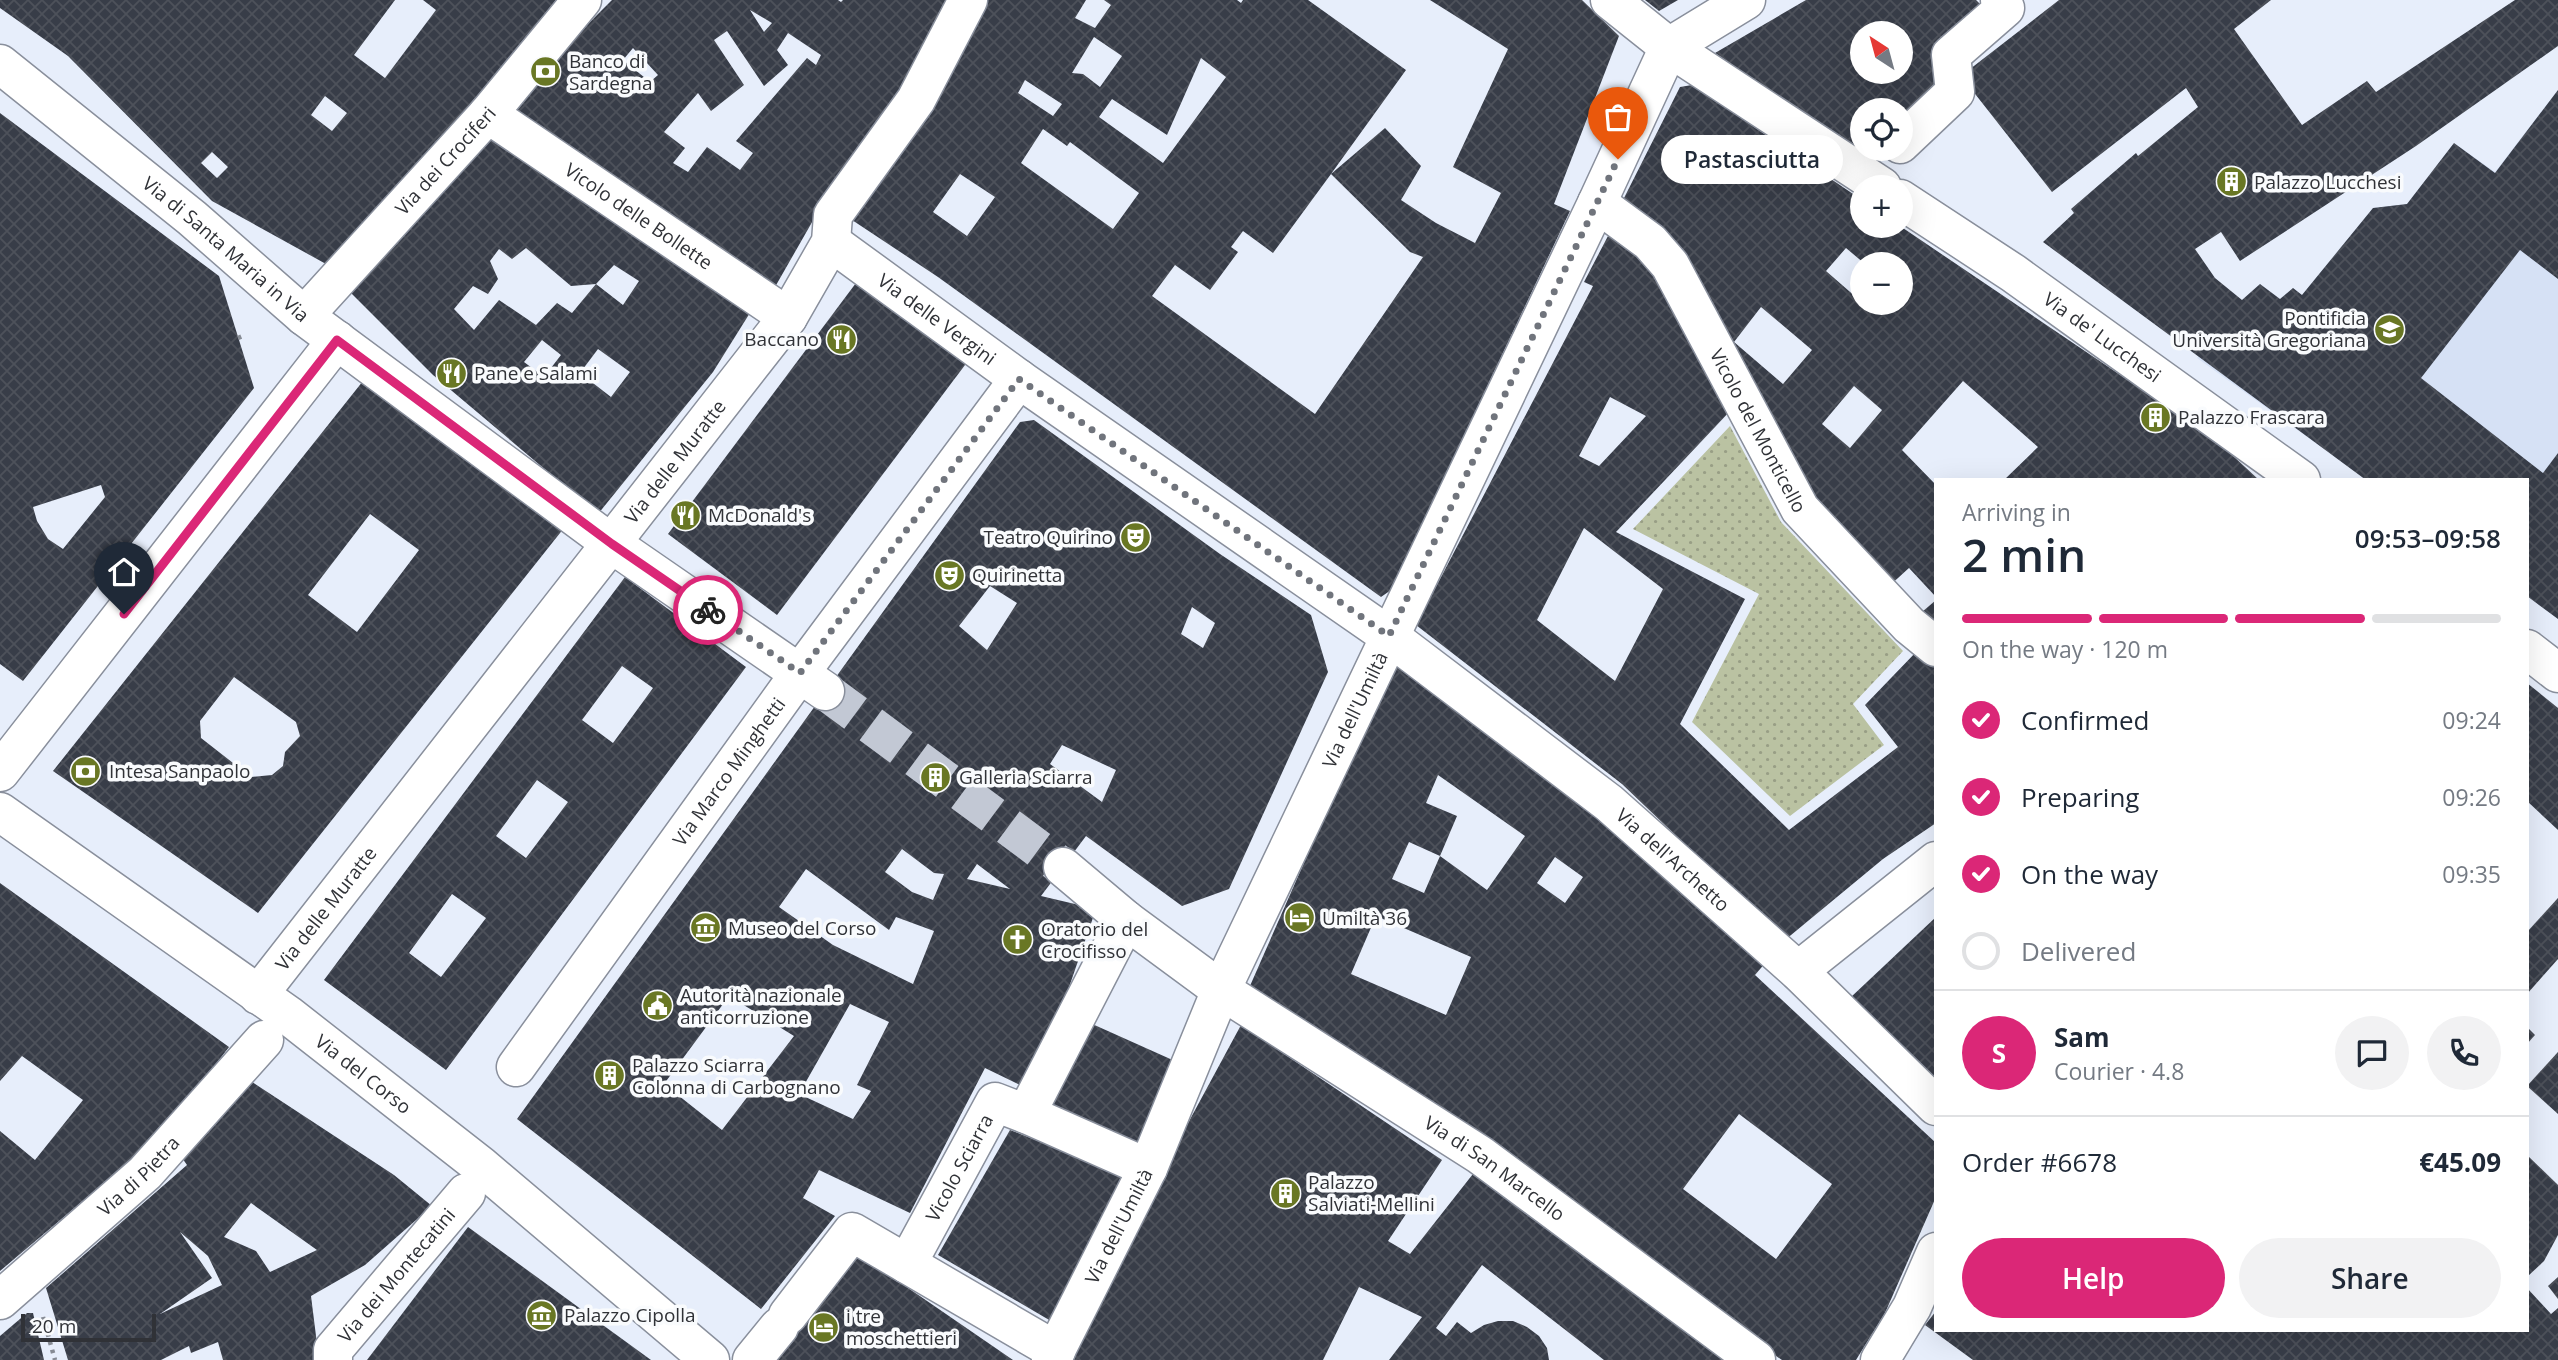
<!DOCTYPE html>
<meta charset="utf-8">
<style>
:root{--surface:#fff;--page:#f2f2f3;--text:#1f2937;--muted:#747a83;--line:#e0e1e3;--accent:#db2777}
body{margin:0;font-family:"Open Sans",sans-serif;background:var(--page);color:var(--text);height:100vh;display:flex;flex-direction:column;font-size:26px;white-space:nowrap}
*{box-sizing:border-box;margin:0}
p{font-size:23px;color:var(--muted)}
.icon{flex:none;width:38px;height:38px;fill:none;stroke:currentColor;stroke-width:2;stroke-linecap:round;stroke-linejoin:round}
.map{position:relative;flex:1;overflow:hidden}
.panel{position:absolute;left:1934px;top:478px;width:595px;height:854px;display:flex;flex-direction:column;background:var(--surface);border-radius:0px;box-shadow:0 7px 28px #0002}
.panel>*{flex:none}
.needle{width:46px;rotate:324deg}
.tools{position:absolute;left:1850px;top:21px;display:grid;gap:14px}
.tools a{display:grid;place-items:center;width:63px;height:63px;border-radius:50%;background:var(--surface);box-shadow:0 7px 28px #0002;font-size:35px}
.scale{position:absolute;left:21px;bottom:18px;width:135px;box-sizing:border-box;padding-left:7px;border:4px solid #303237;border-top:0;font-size:19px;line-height:24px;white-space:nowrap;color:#303237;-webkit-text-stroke:5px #f9fbfd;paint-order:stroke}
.pin{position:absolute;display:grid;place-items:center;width:60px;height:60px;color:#fff;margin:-72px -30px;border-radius:50% 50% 50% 0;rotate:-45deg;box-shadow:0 0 7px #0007}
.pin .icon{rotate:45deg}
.courier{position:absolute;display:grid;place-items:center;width:70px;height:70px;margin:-35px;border:5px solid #db2777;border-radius:50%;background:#fff;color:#222;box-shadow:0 2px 9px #0007}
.bubble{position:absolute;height:49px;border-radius:24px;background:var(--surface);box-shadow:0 7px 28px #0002;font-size:23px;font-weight:600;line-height:49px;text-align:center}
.head em{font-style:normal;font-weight:600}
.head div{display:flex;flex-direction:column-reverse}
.head{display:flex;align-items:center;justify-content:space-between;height:119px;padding:0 28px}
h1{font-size:46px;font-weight:600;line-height:52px}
.bar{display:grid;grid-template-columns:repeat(4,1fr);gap:10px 7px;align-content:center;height:84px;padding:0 28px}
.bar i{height:9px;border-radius:5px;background:var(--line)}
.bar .current{background:var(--accent)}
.bar p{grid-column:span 4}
.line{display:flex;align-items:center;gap:18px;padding:0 28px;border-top:2px solid var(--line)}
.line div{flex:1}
.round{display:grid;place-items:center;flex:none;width:74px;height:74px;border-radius:37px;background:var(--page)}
ol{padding:0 28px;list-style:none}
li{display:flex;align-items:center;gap:21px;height:77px}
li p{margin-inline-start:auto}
li .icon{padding:7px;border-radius:50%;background:var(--accent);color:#fff;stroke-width:4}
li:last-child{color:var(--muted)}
li i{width:38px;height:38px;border:4px solid var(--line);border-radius:50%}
.action{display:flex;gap:14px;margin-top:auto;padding:14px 28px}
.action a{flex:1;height:80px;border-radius:42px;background:var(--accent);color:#fff;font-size:28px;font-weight:600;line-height:80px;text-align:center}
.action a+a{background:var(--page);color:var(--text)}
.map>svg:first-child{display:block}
</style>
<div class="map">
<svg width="2558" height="1360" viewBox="0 0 2558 1360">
<defs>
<pattern id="garden-dots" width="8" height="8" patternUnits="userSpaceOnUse" patternTransform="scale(1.75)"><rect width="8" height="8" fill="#bac2a2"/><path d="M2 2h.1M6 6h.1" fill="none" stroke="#989e85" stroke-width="1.8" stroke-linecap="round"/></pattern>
<pattern id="building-cross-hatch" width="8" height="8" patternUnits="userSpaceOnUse" patternTransform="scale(1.75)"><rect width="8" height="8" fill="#383d48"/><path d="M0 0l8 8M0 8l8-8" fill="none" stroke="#4d515a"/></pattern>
</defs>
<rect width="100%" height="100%" fill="#e7eefb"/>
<path fill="#d6e1f5" d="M2557,91L2558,92V619L2527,596V480L2366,479L2197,358L2242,300L2260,284L2280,299L2293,288L2302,295L2373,208L2407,204L2454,143L2495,172Z"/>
<path fill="url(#garden-dots)" d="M1730,426L1781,522L1903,651L1853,704L1884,745L1790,816L1692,722L1759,594L1633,529Z"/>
<g fill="url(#building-cross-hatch)" fill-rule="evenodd">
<path d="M0,0H395L354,55L385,78L436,10L423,0H556L451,130L326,264L212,201L68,56L0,8ZM325,96L347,113L332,131L311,115ZM212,152L228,167L217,178L201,163Z"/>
<path d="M612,0H838L841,2L843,0H954L885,113L823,203L775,287L508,116L561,51ZM750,10L772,23L764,32ZM727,31L764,86L788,65L777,50L788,33L821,55L816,65L807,58L736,141L753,153L740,170L707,147L688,172L673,163L685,148L664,132L698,93L711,111L744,85L714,40ZM633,48L658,75L650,82L623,60Z"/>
<path d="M986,0H1086L1075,18L1095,28L1111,5L1104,0H1237L1241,3L1243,0H1308L1406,70L1331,174L1385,128L1421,166L1401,200L1436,223L1475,243L1501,193L1453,167L1508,49L1430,0H1582L1619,36L1554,204L1570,211L1391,590L1381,597L938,277L849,218ZM1094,37L1122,56L1100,87L1083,74L1072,73ZM1201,58L1226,77L1163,163L1099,117L1112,99L1167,135ZM1025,80L1062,104L1053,116L1018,93ZM1043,129L1067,146L1070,142L1139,193L1113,229L1021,163ZM960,174L995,197L967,236L933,212ZM1331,174L1410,252L1423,257L1315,414L1152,296L1175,265L1210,290L1238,252L1231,247L1243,231L1273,253Z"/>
<path d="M1645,0H1678L1659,11Z"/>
<path d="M1806,0H1976L1980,4L1944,36L1946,92L1900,136V110H1862V149H1886L1873,161L1715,53ZM1862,33H1900V52L1904,55L1900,59V72H1889L1882,80L1873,72H1862V62L1857,58L1862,51Z"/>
<path d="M2059,0H2271L2234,29L2302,125L2367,81L2376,92L2515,0H2558V46L2416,146L2240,261L2221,232L2195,249L2215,278L2242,300L2260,284L2280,299L2293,288L2302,295L2373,208L2407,204L2454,143L2495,173L2558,90V279L2520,250L2421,378L2543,473L2558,453V619L2527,596V480H2366L2043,242L2074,213L2071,209L2136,153L2138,156L2198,107L2186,88L2052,192L1961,76Z"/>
<path d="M1692,85L1862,200V226H1900L2215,439L2259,480H2004L2038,447L1963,381L1902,450L1936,485V597L1909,568L1887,588L1807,502L1623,200L1680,87ZM1846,248L1865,264H1900V303H1862V292L1857,298L1826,271ZM1761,307L1812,350L1783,384L1734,342ZM1854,386L1882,410L1850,448L1822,424Z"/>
<path d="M0,113L219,276L254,388L23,681L0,664ZM101,485L105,497L63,549L48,539L37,521L33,507Z"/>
<path d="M491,135L753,308L713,372L598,514L433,375L344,286ZM526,248L571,286L596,284L614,265L639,281L623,305L596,284L572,313L557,303L536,325L499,300L474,330L454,309L473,286L488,294L498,279L490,261L499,249L512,259ZM542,340L561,355L544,377L524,362ZM598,349L630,372L611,397L580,373Z"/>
<path d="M1608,236L1652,259L1732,409L1616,532L1745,599L1680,724L1789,830L1898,747L1865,705L1918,650L1936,664V823L1883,859L1785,940L1622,784L1416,625L1593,286L1584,282ZM1610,397L1646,416L1599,466L1579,456ZM1584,528L1663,589L1615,681L1537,620Z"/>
<path d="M859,279L968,361L777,615L668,534Z"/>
<path d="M363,381L564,528L258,913L53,771ZM370,514L419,550L357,632L308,595ZM234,677L296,722L300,736L285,752L283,766L272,775L251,777L201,738L200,721Z"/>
<path d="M1034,420L1220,554L1311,615L1328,672L1229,889L1182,906L1086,836L1041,896L1096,909L1067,993L1022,1086L985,1068L910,1213L819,1170L803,1198L835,1216L761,1309L517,1119L1020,422ZM990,586L1017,603L987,650L959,626ZM1192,607L1215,623L1203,648L1181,634ZM1062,745L1116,770L1102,802L1050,764ZM902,849L934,873L944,874L933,900L912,892L885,872ZM977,864L1010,889L967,879ZM806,869L889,930L896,917L934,931L913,984L833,945L779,907ZM729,996L794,1036L722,1130L664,1084ZM850,1004L889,1022L857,1085L871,1091L853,1119L799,1094Z"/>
<path d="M625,577L746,667L446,1070L324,980ZM622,666L653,688L613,743L582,720ZM537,780L568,802L526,858L496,836ZM452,894L486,918L441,977L409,953Z"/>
<path d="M1936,600V634L1915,618Z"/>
<path d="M1396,653L1653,855L1767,961L1755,975L1936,1143V1197L1885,1313L1856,1360H1782L1246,995ZM1438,775L1525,836L1487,890L1440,856L1457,816L1426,803ZM1409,842L1440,856L1424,893L1392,879ZM1555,857L1583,877L1565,903L1537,883ZM1376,916L1471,957L1446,1015L1351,974ZM1739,1114L1832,1184L1776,1259L1683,1189Z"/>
<path d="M2527,683L2558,708V830L2527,801Z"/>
<path d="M0,883L229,1047L162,1134L0,1271V1131L35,1160L83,1100L22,1056L0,1081Z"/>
<path d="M2558,898V959L2527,994V932Z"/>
<path d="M1936,917V1083L1850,998Z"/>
<path d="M1090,1023L1177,1062L1140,1143L1049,1106Z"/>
<path d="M1241,1025L1442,1160L1388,1241L1410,1254L1480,1165L1728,1360H1604L1482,1265L1436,1328L1446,1336L1457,1322L1471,1333L1484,1325L1498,1321H1513L1527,1327L1539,1336L1547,1348L1549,1360H1389L1422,1317L1359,1287L1323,1360H1060Z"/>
<path d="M2527,1027L2535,1035L2527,1044Z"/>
<path d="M2558,1052V1114L2527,1086Z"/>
<path d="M252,1082L394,1175L432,1206L365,1265L311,1296L319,1360H223L218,1342L191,1353L189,1346L161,1360H68L46,1288L187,1165L180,1155ZM251,1203L317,1250L270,1272L256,1251L224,1237ZM180,1232L208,1256L222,1285L160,1314L212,1278Z"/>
<path d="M1010,1130L1133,1178L1056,1324L938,1255Z"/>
<path d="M2527,1155L2558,1185V1235L2544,1261L2527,1277Z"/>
<path d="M468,1227L651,1360H367Z"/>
<path d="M847,1246L1013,1360H771Z"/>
<path d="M2558,1277V1299L2548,1286Z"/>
<path d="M2527,1288L2551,1314L2558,1308V1360H1973L1925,1325L1936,1311V1330H2527Z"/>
<path d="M27,1313H33L44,1360H0V1336Z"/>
</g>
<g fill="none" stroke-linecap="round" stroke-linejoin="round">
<path stroke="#c2c8d4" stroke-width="38" stroke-dasharray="38 19" stroke-linecap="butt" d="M825,691L1063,867"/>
<defs>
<g id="minor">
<path d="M1610,0L1669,47L1882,187"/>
<path d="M1669,47L1746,0"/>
<path id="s1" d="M0,64L192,218L304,316L612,544L825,691"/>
<path id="s2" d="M488,114L788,317"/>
<path d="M1900,144L1955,92L1951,55L2005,8L2000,0"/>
<path id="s3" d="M1900,199L2013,273L2301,480"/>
<path id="s4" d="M1597,203L1650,242L1670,265L1800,509L1909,625L1936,647"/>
<path id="s5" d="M831,242L1019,379L1389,636L1609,803L1798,971L1936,1106"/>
<path id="s6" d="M304,316L488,114L582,0"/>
<path d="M2527,649L2558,673"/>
<path d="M0,772L337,340"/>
<path id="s7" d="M0,812L288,1015L481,1166L710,1360"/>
<path id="s8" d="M1063,867L1126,920L1221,990L1480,1155L1756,1360"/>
<path d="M1798,971L1936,861"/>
<path id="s9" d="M258,995L788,317L831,242L833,215L916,100L968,0"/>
<path id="s10" d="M516,1067L800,673L1019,379"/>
<path d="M1026,1114L1148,1168"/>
<path id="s11" d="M0,1300L145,1173L264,1040"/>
<path d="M788,1315L852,1232L907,1264"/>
<path id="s12" d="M1056,1351L907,1264L995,1102L1026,1114L1126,920"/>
<path id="s13" d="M333,1360V1350L466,1193"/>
<path d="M752,1360L779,1327"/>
<path id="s14" d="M1051,1360L1148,1168L1221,990L1597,203L1669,47"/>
<path d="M1880,1360L1912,1307L1936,1252"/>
</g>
</defs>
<use href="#minor" stroke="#898f9c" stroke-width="41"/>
<g stroke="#868b94" stroke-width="4.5" stroke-dasharray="3.5 5" stroke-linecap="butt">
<path d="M238,338L245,335"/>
<path d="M43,1317L55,1360"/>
</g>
<use href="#minor" stroke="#fff" stroke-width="38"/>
</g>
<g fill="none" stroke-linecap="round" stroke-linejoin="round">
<path stroke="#70747c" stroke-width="7" stroke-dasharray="0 12.6" d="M708,610L800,673L1019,379L1389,636L1618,159"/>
<path stroke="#db2777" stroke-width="9" d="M124,614L337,340L612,544L708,610"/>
</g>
<defs>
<symbol id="bank-disc" viewBox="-11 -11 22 22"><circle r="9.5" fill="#697724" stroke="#f9fbfd"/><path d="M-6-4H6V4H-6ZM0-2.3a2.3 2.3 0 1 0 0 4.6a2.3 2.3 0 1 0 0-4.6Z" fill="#fff"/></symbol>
<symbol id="building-disc" viewBox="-11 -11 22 22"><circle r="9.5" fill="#697724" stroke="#f9fbfd"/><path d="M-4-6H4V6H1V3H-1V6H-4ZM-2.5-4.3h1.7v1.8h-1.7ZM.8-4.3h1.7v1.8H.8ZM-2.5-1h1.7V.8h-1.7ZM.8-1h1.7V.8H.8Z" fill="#fff"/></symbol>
<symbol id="university-disc" viewBox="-11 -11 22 22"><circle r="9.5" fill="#697724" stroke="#f9fbfd"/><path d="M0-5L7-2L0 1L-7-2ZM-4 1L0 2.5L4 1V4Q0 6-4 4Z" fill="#fff"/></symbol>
<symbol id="restaurant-disc" viewBox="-11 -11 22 22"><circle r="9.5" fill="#697724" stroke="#f9fbfd"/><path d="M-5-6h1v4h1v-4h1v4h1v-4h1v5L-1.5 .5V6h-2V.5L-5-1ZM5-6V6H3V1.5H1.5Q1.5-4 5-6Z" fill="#fff"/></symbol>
<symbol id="theatre-disc" viewBox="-11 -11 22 22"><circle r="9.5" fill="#697724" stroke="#f9fbfd"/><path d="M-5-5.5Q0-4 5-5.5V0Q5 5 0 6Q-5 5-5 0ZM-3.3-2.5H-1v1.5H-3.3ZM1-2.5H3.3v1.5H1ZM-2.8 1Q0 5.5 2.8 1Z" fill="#fff"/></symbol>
<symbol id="hotel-disc" viewBox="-11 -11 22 22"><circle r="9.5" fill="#697724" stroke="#f9fbfd"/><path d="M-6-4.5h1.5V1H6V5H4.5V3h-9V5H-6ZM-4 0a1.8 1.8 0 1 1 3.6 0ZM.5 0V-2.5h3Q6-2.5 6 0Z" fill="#fff"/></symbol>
<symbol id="museum-disc" viewBox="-11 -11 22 22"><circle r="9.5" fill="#697724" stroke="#f9fbfd"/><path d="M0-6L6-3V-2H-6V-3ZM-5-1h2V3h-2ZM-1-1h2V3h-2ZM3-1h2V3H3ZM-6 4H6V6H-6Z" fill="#fff"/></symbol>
<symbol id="church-disc" viewBox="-11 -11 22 22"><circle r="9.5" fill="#697724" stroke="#f9fbfd"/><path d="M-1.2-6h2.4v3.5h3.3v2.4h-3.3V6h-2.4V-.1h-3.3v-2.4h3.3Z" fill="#fff"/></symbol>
<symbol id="civic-disc" viewBox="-11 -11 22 22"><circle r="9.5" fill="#697724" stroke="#f9fbfd"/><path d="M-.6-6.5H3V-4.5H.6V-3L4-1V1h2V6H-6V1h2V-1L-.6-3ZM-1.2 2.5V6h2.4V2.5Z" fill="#fff"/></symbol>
</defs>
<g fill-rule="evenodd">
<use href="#bank-disc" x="528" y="54" width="35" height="35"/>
<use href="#building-disc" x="2214" y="164" width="35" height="35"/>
<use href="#university-disc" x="2372" y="312" width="35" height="35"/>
<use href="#restaurant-disc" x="824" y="322" width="35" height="35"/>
<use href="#restaurant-disc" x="434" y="356" width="35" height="35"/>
<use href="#building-disc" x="2138" y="400" width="35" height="35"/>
<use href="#restaurant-disc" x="668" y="498" width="35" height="35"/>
<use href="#theatre-disc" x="1118" y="520" width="35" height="35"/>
<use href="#theatre-disc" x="932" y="558" width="35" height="35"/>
<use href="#bank-disc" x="68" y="754" width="35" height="35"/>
<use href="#building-disc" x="918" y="760" width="35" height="35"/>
<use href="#hotel-disc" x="1282" y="900" width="35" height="35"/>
<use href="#museum-disc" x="688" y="910" width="35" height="35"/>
<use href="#church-disc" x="1000" y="922" width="35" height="35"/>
<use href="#civic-disc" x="640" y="988" width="35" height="35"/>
<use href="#building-disc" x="592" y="1058" width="35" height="35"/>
<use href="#building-disc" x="1268" y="1176" width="35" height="35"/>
<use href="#museum-disc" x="524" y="1298" width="35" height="35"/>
<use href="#hotel-disc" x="806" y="1310" width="35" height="35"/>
</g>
<g text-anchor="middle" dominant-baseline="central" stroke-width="7" stroke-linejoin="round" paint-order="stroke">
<g font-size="19" fill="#303237" stroke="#f9fbfd" text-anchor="start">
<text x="569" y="61">Banco di<tspan x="569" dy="22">Sardegna</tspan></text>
<text x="2254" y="182">Palazzo Lucchesi</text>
<text x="2366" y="318" text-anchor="end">Pontificia<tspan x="2366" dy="22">Università Gregoriana</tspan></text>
<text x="819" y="339" text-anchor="end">Baccano</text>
<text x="474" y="373">Pane e Salami</text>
<text x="2178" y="417">Palazzo Frascara</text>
<text x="708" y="515">McDonald's</text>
<text x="1113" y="537" text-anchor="end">Teatro Quirino</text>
<text x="972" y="575">Quirinetta</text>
<text x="109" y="771">Intesa Sanpaolo</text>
<text x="959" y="777">Galleria Sciarra</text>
<text x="1322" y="918">Umiltà 36</text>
<text x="728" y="928">Museo del Corso</text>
<text x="1041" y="929">Oratorio del<tspan x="1041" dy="22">Crocifisso</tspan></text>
<text x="680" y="995">Autorità nazionale<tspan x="680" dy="22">anticorruzione</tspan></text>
<text x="632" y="1065">Palazzo Sciarra<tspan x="632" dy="22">Colonna di Carbognano</tspan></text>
<text x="1308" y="1182">Palazzo<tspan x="1308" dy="22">Salviati-Mellini</tspan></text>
<text x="564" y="1315">Palazzo Cipolla</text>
<text x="846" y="1316">i tre<tspan x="846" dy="22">moschettieri</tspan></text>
</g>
<g font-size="19" fill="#303237" stroke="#f9fbfd">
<text stroke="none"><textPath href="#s6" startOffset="210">Via dei Crociferi</textPath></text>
<text stroke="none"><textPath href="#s2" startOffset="182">Vicolo delle Bollette</textPath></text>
<text stroke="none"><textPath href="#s1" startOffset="292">Via di Santa Maria in Via</textPath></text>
<text stroke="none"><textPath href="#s5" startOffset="131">Via delle Vergini</textPath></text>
<text stroke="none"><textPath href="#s3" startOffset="245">Via de' Lucchesi</textPath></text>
<text stroke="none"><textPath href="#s4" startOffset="284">Vicolo del Monticello</textPath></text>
<text stroke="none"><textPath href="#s9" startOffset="677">Via delle Muratte</textPath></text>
<text stroke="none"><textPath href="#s14" startOffset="718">Via dell'Umiltà</textPath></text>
<text stroke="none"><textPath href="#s10" startOffset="364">Via Marco Minghetti</textPath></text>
<text stroke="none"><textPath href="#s5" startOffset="1045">Via dell'Archetto</textPath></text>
<text stroke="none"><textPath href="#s9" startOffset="110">Via delle Muratte</textPath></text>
<text stroke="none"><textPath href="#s7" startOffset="448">Via del Corso</textPath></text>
<text stroke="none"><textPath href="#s12" startOffset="282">Vicolo Sciarra</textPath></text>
<text stroke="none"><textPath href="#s8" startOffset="527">Via di San Marcello</textPath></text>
<text stroke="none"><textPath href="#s11" startOffset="186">Via di Pietra</textPath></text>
<text stroke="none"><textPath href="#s14" startOffset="150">Via dell'Umiltà</textPath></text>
<text stroke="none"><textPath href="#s13" startOffset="108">Via dei Montecatini</textPath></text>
</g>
</g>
</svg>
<div class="tools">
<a><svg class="needle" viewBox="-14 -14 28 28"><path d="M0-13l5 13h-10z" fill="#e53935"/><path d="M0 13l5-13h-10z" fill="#747a83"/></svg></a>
<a><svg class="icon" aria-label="locate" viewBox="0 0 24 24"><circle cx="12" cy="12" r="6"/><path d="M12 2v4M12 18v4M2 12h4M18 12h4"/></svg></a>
<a>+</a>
<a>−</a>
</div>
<div class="scale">20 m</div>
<div class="pin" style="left:1618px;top:159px;background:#ea580c"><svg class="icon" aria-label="bag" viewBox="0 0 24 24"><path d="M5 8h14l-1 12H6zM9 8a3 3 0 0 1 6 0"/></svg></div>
<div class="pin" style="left:124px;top:614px;background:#1f2937"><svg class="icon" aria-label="home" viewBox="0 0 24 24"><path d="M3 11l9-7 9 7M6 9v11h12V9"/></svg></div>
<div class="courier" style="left:708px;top:610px"><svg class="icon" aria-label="bike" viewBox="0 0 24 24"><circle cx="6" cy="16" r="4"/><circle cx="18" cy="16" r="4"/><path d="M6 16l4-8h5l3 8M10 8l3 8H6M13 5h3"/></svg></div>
<div class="bubble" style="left:1661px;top:135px;width:182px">Pastasciutta</div>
<section class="panel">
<div class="head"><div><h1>2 min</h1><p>Arriving in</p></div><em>09:53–09:58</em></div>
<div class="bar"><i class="current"></i><i class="current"></i><i class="current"></i><i></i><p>On the way · 120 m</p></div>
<ol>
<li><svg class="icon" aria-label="check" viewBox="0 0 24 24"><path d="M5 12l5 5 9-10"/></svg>Confirmed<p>09:24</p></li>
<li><svg class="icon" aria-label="check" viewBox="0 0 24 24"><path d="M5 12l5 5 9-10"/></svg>Preparing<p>09:26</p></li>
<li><svg class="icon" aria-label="check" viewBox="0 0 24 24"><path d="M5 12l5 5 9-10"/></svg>On the way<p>09:35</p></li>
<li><i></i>Delivered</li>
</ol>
<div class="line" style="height:126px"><b class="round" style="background:var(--accent);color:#fff">S</b><div><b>Sam</b><p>Courier · 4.8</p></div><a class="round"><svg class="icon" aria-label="chat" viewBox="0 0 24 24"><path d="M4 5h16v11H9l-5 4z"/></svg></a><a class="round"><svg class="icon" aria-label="phone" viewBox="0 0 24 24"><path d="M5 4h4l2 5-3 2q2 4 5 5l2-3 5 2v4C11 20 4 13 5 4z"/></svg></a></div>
<div class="line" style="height:91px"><div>Order #6678</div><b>€45.09</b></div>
<div class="action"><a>Help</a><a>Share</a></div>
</section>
</div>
